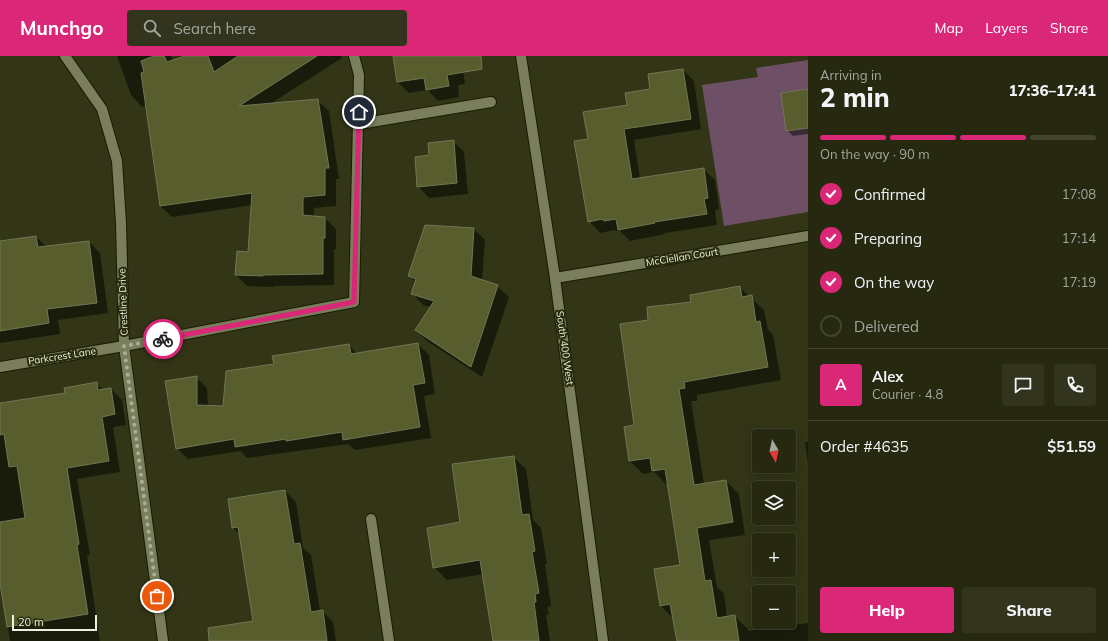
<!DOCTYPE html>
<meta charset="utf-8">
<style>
:root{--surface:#262810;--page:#32341e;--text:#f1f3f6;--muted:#a4a69f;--line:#424430;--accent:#db2777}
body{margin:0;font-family:Mulish,sans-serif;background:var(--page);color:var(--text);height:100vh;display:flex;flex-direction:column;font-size:15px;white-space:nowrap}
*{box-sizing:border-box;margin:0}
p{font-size:13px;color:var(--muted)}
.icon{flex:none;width:22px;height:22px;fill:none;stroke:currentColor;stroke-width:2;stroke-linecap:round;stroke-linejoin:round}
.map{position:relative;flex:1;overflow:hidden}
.drawer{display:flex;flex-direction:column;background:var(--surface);width:300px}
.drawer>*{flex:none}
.needle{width:26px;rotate:171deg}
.fabs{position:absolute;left:752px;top:373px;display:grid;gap:8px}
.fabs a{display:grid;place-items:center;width:44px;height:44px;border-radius:4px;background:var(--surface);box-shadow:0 2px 10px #0003,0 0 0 1px var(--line);font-size:20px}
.scale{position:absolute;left:12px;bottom:10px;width:85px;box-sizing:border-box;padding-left:4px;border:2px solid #eef1de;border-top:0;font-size:11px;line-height:14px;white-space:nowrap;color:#eef1de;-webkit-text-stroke:3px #282b0b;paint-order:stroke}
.pin{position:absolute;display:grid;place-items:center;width:34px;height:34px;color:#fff;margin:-17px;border:2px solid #fff;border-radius:50%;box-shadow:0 1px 4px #0007}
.courier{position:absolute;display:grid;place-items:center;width:40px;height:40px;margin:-20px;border:3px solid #db2777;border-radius:50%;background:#fff;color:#222;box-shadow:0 1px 5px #0007}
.head em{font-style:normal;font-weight:800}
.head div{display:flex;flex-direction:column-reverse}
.head{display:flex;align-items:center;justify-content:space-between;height:68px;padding:0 12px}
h1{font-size:26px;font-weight:800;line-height:30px}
.bar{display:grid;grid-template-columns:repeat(4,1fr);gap:6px 4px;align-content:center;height:48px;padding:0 12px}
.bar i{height:5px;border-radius:3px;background:var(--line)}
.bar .on{background:var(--accent)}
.bar p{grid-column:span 4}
.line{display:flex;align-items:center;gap:10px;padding:0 12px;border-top:1px solid var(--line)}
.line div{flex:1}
.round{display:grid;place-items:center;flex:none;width:42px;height:42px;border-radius:4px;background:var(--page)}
ol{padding:0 12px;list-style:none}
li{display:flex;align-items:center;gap:12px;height:44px}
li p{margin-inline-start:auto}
li .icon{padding:4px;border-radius:50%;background:var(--accent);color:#fff;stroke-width:4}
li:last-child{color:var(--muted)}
li i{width:22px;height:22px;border:2px solid var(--line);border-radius:50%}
.primary-button{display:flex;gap:8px;margin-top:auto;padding:8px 12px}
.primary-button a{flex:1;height:46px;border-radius:4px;background:var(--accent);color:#fff;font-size:16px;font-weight:800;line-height:46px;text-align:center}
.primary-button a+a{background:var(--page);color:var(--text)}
header{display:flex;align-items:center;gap:24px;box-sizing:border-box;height:56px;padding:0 20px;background:var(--accent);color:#fff}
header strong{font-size:19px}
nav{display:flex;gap:22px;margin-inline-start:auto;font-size:14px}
.search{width:280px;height:36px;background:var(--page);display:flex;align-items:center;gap:10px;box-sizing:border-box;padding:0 14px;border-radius:4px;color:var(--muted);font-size:15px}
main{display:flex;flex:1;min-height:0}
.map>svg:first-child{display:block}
</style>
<header>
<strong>Munchgo</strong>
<div class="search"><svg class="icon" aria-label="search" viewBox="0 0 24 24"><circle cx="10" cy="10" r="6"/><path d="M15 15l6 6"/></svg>Search here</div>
<nav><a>Map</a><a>Layers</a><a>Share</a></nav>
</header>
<main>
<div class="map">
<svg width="808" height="585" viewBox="0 0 808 585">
<rect width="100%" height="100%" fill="#323516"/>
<path fill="#6d5065" d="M808,4V156L724,170L702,29L758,21L756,12Z"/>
<g fill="#0007">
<path d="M117,0H171L173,5L188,0H341L342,2L270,48L317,44L329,55L339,123H336V150L314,152V161L325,162L336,173V193H334V229L274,230V231L247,230L236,219L249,197L253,149L172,161L160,150L146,49L142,51L131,39Z"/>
<path d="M394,0H461L465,28L458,29L459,41L438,45L428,34L409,37L398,26Z"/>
<path d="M683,14L694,25L701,73L634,84L640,123L703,113L715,124L719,153L715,154L717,169L665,177V178L630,185L620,175H616L614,174L600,177L589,165V84L628,50Z"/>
<path d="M808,34V78L793,80L787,74Z"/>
<path d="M453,85L464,96L468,138L429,142L418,130L430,100Z"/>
<path d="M474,173L485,184L482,225L497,230L509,241L482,321L427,285L416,274L431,251L423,249L412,237L416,226L409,220Z"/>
<path d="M36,181L47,191L89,186L100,197L108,257L58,264L60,278L0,287V186Z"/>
<path d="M739,231L764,254L768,274L773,279L781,324L697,339V345H691L704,428L726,425L739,438L745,479L709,484L717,531L724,538L727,561L734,560L748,573V575L808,567V585H678L674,563L661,550L681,510L668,427L666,428L654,416L643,418L630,405L625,372L635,370L650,265L692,246Z"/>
<path d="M418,288L429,299L435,338L424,340L431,382L355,394L348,388L247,402L241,395L188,403L177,392L196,321L207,332L208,351H224L275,309L349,289L357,298Z"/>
<path d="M96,327L103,334L111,333L122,344L126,369L113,371L120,416L77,423L90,499H87L100,585H10L0,521V348L66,338Z"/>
<path d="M805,386H808V408Z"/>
<path d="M513,401L526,413L533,464L541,472L547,508H545L551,550L547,551L549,558L546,559L550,585H494L484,518L447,524L434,511L461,467Z"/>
<path d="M285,435L296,446L303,492L311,499L320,555H322L333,566L336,585H247L254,566L240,479L233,472Z"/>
</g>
<g fill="#585d2d" stroke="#727655">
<path d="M154,0H164L167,6L185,0H208L214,16L238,0H317L239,50L318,43L329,112H325V139L303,141V159L325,161V182H323V218L263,219V220L235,219L237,195L248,196L252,137L160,150L141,17L144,16L141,5Z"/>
<path d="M393,0H481L482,13L447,19L449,30L426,34L424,22L397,26Z"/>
<path d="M683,13L691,63L624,73L632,123L704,112L708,142L704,143L707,158L654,166L655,167L618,174L616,163L604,165L602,163L588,166L574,85L588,83L583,56L627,49L625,37L650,33L648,18Z"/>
<path d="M808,33V72L786,75L781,37Z"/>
<path d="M454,84L457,127L417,131L415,101L429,99L428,87Z"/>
<path d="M425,169L474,172L471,220L498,229L471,311L415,274L434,245L411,238L416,223L408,220Z"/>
<path d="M36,180L38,191L89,185L97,247L47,253L49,267L0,275V185Z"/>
<path d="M740,230L742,241L752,239L756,266L760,265L768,311L684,326L685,332L679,333L694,429L726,424L733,466L697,472L705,525L711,524L717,562L735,559L739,585H677L670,548L660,550L654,513L680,509L665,413L652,415L650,402L629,405L624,371L634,369L620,268L648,264L647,251L691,246L690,239Z"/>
<path d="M418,287L425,327L413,329L420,371L343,384L342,376L286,385V383L235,391L234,383L176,393L165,325L197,320V349L223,350L226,315L274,308L272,300L349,288L351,298Z"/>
<path d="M97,326L98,334L111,332L115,358L102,361L109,405L67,412L79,488L77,489L88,558L7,571L0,527V466L25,462L17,410L9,411L4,378L0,379V347L65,337L64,332Z"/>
<path d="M514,400L522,459L529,458L535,495L532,496L539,537L535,538L536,546H534L539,585H493L480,504L433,512L427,472L460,466L452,408Z"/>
<path d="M285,434L294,488L300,487L311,556L323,554L327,585H209L208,572L253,565L238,471L232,472L228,443Z"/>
</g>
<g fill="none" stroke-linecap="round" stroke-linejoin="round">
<defs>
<path id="lane" d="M371,463L389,585"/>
<g id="street">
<path d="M65,0L102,53L117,105L121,167L124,290L163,585"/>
<path d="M521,0L555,222L603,585"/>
<path d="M359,68L491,46"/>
<path d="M555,222L808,180"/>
<path d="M0,311L124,290L354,246L359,19L354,0"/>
</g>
</defs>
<use href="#lane" stroke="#1a1c00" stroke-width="12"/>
<use href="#street" stroke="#1a1c00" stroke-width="12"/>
<use href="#lane" stroke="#7a7e5c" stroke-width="10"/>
<use href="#street" stroke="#7a7e5c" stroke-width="10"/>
</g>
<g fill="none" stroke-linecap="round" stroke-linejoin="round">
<path stroke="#acaf98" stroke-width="4" stroke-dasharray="0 7.2" d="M157,540L124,290L163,283"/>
<path stroke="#db2777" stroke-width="5" d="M163,283L354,246L359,56"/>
</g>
<g text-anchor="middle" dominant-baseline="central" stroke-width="4" stroke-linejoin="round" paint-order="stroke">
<g font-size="10" fill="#eef1de" stroke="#282b0b">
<text transform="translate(682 201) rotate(-9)">McClellan Court</text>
<text transform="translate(123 246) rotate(-92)">Crestline Drive</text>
<text transform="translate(565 292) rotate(82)">South 400 West</text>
<text transform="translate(62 300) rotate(-9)">Parkcrest Lane</text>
</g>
</g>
</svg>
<div class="fabs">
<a><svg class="needle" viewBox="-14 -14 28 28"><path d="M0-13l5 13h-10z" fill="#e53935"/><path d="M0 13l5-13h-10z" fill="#a4a69f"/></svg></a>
<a><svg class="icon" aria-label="layers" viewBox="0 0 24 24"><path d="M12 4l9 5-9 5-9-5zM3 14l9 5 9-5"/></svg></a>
<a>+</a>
<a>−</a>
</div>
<div class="scale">20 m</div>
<div class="pin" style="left:157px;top:540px;background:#ea580c"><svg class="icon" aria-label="bag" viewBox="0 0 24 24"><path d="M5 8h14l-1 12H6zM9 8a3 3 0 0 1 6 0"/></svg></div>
<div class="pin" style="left:359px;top:56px;background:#1f2937"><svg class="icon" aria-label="home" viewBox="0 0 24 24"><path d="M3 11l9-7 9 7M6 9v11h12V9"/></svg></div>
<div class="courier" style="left:163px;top:283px"><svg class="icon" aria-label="bike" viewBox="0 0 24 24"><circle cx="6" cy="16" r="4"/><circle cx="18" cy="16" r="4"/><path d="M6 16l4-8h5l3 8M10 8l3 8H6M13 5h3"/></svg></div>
</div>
<section class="drawer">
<div class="head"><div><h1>2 min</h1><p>Arriving in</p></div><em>17:36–17:41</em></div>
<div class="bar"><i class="on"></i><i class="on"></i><i class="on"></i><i></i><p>On the way · 90 m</p></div>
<ol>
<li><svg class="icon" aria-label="check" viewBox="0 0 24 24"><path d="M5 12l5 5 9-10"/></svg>Confirmed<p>17:08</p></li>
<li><svg class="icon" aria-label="check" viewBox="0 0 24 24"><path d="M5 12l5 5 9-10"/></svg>Preparing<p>17:14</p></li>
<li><svg class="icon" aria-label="check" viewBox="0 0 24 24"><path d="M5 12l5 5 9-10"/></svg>On the way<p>17:19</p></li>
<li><i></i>Delivered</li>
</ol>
<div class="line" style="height:72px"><b class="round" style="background:var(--accent);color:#fff">A</b><div><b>Alex</b><p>Courier · 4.8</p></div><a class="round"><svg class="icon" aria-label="chat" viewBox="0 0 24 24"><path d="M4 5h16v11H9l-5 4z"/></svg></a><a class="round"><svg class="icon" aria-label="phone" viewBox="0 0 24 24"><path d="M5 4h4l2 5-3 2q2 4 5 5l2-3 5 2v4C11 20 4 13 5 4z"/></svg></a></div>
<div class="line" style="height:52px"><div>Order #4635</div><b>$51.59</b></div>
<div class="primary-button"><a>Help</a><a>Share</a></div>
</section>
</main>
